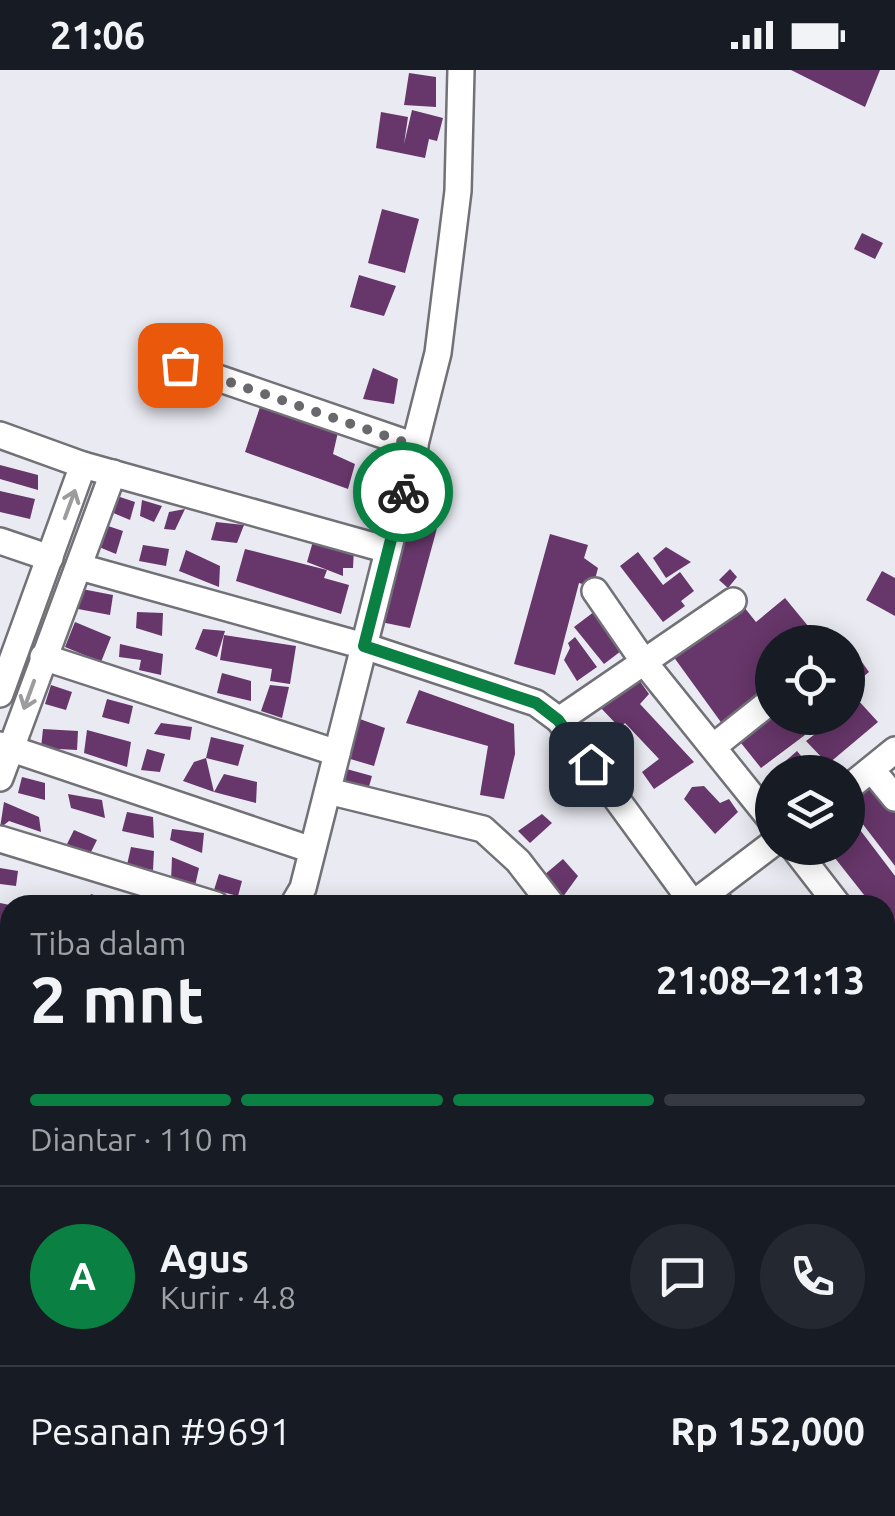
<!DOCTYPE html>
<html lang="id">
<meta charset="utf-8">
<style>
:root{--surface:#171b24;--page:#242831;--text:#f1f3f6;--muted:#9ea1a6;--line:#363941;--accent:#0b8043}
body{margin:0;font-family:Ubuntu,sans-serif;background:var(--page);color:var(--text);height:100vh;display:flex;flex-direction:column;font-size:38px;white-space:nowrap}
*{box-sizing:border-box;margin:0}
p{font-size:32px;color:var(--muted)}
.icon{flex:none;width:55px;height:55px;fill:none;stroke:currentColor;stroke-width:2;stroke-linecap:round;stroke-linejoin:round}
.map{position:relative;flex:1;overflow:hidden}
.drawer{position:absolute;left:0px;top:825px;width:895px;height:622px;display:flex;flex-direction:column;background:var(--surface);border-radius:30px 30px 0 0;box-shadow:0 5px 25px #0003}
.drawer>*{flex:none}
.controls{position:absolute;left:755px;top:555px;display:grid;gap:20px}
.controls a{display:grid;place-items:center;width:110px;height:110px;border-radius:50%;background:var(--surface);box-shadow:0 5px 25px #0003;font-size:50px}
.pin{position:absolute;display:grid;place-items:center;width:85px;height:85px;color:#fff;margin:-42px;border-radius:20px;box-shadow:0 5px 15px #0006}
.courier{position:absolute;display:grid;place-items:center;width:100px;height:100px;margin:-50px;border:8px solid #0b8043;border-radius:50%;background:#fff;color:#222;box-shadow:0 2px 12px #0007}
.overview em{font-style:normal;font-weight:700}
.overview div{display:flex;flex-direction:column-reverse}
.overview{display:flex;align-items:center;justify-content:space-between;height:170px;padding:0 30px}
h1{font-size:65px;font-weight:700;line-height:75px}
.bar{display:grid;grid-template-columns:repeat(4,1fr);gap:15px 10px;align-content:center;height:120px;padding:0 30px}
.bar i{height:12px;border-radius:8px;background:var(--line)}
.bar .selected{background:var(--accent)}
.bar p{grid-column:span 4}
.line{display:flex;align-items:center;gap:25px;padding:0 30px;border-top:2px solid var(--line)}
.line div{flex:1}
.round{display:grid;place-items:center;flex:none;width:105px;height:105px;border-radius:52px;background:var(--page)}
.status{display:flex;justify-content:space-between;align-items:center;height:70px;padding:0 50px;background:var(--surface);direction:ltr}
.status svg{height:28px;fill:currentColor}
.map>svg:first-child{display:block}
</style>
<div class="status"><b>21:06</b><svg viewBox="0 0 49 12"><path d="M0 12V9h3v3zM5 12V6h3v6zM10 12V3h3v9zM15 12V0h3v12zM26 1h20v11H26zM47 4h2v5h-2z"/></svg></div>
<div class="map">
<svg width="895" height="1446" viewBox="0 0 895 1446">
<rect width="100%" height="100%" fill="#eaeaf2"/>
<g fill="#67366a">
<path d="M791,0H880L865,37Z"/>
<path d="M409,3L436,7V37L404,35Z"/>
<path d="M412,40L443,48L437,71L429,69L425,88L376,78L381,42L408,47L404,74Z"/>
<path d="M382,139L419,149L405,203L368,193Z"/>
<path d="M862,163L883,173L875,189L854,179Z"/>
<path d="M359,205L396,216L384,246L350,237Z"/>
<path d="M373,298L398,309L394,334L363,329Z"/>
<path d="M260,337L338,362L333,384L355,394L348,419L245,382Z"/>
<path d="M0,395L38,405V420L0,409Z"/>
<path d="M0,421L35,429L30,449L0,442Z"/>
<path d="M117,426L135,432L130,450L111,442Z"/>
<path d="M142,430L162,436L154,452L140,446Z"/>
<path d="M405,435L440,447L410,558L376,551Z"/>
<path d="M185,439L175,460L164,459L169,442Z"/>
<path d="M216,452L244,455L237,473L211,470Z"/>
<path d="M108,456L123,461L116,484L99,477Z"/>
<path d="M550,464L588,475L584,488L598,498L593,517L579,513L555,605L514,594Z"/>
<path d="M314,468L354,478L353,498H343V506L307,492Z"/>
<path d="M143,475L169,479L166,496L139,491Z"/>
<path d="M666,477L691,492L666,508L653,488Z"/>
<path d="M245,479L327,500L324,508L349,515L341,544L236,511Z"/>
<path d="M186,480L220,496L219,517L179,501Z"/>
<path d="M638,482L663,515L680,502L694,521L681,531L685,536L663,552L620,496Z"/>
<path d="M730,499L737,507L728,518L719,510Z"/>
<path d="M882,501L895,508V546L866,530Z"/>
<path d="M82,519L113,525L110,545L78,539Z"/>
<path d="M785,528L813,562L801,572H772V612L723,655L673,586L740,532L756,552Z"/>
<path d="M599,538L625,578L604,594L574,557Z"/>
<path d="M137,542L163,543L162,566L136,558Z"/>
<path d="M75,552L111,567L101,592L65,577Z"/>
<path d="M203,559L225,561L217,587L195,579Z"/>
<path d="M224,565L296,576L290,614L270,611L272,599L220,590Z"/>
<path d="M575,567L597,597L577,611L564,590L570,578L568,573Z"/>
<path d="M120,574L163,584L161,605L139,600L141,590L119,587Z"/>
<path d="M854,581L869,602L848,619V586Z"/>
<path d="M222,603L251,611V631L217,623Z"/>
<path d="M639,610L649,624L640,634L694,692L654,719L642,702L659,689L625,653L620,658L599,636Z"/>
<path d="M51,615L72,622L66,640L45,634Z"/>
<path d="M270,615L289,617L282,648L261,641Z"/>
<path d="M419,620L514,654L515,684L504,729L480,725L488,676L406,653Z"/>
<path d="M107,629L133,636L129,654L102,647Z"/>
<path d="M857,629L878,652L828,694L806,671L836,648H848V638Z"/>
<path d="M772,639V648H814L800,660L805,665L761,698L737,668Z"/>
<path d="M357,648L385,658L374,696L347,688Z"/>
<path d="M161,653L192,657L190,670L154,664Z"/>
<path d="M43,659L78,661L77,680L41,678Z"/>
<path d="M87,660L131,672L127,697L84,683Z"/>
<path d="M211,667L244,675L238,696L206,688Z"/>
<path d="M147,679L165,684L160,702L141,700Z"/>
<path d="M797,681L814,702H773Z"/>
<path d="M206,688L214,722L183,711L194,692Z"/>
<path d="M343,698L372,706L366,727L339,720Z"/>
<path d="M224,704L257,712L256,733L214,722Z"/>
<path d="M22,707L45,713V730L18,723Z"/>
<path d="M871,708L895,739V796L848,735V726Z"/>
<path d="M704,716L720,733L729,729L738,742L715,764L684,729L692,717Z"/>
<path d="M68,724L102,730L105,748L71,738Z"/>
<path d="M4,732L39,747L41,762L9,751L0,758Z"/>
<path d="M127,742L153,747L154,768L122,761Z"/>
<path d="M542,744L552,753L530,773L518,761Z"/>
<path d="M848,744L895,806V866L885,853V835H872L827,778H848Z"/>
<path d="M172,759L204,763L202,783L170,770Z"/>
<path d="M74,760L97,770L90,784L67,774Z"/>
<path d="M131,777L154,781L153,800L127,795Z"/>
<path d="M172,787L199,798L195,816L171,812Z"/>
<path d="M563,789L578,806L557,835L537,811Z"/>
<path d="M0,798L18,801L16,816L0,814Z"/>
<path d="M219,804L242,811L238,826L214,820Z"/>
<path d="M722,815L742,835H695Z"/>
<path d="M91,824L120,834L119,835H86Z"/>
<path d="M0,833L10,835V856L0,854Z"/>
<path d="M885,1026L895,1038V1078L885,1066Z"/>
<path d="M892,1217L895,1254L889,1259L885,1221Z"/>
<path d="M891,1338L895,1342V1369L885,1358V1344Z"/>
<path d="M885,1367L895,1379V1392L885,1400Z"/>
<path d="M885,1404L895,1416V1446L885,1438Z"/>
<path d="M98,1438H134L132,1446H103L97,1444Z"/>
<path d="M256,1438H295L293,1446H253Z"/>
<path d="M548,1438H579L584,1446H536Z"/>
<path d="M748,1438H785L792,1446H755Z"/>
<path d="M803,1438H836L842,1446H804Z"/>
</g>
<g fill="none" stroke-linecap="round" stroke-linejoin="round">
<defs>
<g id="minor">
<path d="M180,295L415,376"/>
<path d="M0,365L83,395L388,480"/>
<path d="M0,471L50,488"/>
<path d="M80,497L364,576L536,633L559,650L694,835"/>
<path d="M595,521L644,592L772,751"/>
<path d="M43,587L337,683"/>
<path d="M0,624L83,395"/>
<path d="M559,650L733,531"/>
<path d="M0,675L312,780"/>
<path d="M713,677L772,630"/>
<path d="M872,700L895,728"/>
<path d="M0,708L113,403"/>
<path d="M848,718L895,680"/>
<path d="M328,721L483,759L518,791L552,835"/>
<path d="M0,769L216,835"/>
<path d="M794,778L838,835"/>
<path d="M693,834L772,774"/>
<path d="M293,835L303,818L438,283L458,121L461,0"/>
<path d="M0,873L10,877"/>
<path d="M885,895L895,908"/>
<path d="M885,964L895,957"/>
<path d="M0,975L10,978"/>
<path d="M0,1087L10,1080"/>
<path d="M885,1089L895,1101"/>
<path d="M0,1146L10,1150"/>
<path d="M0,1218L10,1183"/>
<path d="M885,1267L895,1280"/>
<path d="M0,1292L10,1298"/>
<path d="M462,1438L469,1446"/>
<path d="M611,1438L618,1446"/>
<path d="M746,1438L753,1446"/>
<path d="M879,1438L886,1446"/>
<path d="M383,1446L385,1438"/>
</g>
</defs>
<use href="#minor" stroke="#717177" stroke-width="30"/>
<use href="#minor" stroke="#fff" stroke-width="25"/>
</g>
<defs><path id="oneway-shaft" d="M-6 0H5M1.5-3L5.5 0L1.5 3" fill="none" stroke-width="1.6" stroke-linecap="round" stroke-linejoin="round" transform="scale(2.5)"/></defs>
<g stroke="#9c9c9d">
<use href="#oneway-shaft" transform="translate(70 434) rotate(-70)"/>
<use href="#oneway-shaft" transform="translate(29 625) rotate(110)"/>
</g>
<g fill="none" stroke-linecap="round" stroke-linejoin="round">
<path stroke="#69696d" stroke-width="10" stroke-dasharray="0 18" d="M180,295L415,376L403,422"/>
<path stroke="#0b8043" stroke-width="12" d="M403,422L364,576L536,633L558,650L591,694"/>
</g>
</svg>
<div class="controls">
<a><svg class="icon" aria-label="locate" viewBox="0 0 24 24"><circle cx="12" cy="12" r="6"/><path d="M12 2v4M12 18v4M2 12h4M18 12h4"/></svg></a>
<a><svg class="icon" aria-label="layers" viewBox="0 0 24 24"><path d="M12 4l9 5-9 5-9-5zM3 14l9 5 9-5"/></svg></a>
</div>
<div class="pin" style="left:180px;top:295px;background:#ea580c"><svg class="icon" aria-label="bag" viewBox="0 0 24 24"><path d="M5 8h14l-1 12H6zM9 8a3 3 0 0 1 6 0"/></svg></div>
<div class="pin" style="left:591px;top:694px;background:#1f2937"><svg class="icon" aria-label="home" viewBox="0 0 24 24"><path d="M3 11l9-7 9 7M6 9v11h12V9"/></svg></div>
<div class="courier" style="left:403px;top:422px"><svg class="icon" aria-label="bike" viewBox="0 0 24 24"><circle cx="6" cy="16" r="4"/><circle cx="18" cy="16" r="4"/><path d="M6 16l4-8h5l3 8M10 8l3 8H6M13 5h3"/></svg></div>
<section class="drawer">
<div class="overview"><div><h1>2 mnt</h1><p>Tiba dalam</p></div><em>21:08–21:13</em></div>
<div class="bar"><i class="selected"></i><i class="selected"></i><i class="selected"></i><i></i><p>Diantar · 110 m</p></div>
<div class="line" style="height:180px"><b class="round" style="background:var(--accent);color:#fff">A</b><div><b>Agus</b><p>Kurir · 4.8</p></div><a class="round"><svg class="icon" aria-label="chat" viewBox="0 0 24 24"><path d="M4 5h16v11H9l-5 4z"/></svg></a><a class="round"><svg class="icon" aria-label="phone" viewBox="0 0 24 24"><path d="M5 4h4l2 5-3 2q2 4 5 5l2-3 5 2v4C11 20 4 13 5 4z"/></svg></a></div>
<div class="line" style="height:130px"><div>Pesanan #9691</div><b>Rp 152,000</b></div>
</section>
</div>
